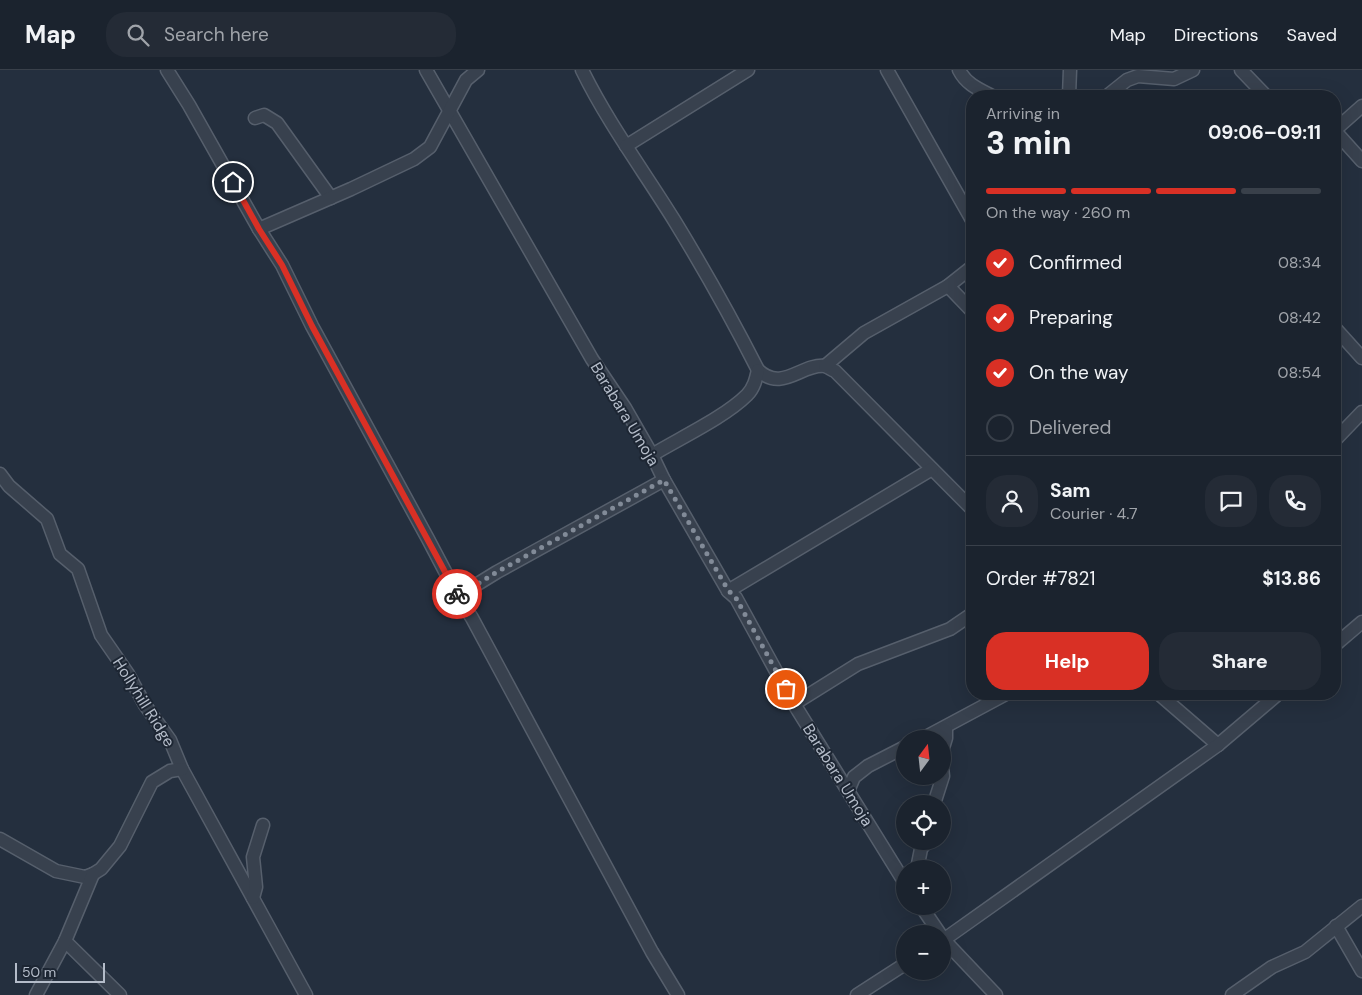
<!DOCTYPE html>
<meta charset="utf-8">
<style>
:root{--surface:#1b232e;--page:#242b36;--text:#f1f3f6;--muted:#a0a4aa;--line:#39404a;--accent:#d93025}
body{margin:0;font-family:"DM Sans",sans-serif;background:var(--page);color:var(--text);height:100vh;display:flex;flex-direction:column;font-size:19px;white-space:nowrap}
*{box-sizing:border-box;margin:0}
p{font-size:16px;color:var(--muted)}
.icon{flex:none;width:28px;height:28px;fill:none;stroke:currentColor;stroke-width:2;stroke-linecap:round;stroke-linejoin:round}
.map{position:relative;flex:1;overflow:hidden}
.sheet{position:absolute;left:966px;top:20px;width:375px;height:610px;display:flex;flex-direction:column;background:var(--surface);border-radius:20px;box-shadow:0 5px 20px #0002,0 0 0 1px var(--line)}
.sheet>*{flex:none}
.needle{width:32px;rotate:15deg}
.buttons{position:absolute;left:896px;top:660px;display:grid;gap:10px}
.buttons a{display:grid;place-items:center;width:55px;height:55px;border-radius:50%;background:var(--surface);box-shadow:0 5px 20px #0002,0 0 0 1px var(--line);font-size:25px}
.scale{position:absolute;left:15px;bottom:12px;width:90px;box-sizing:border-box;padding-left:5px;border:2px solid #b4bcc9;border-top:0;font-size:14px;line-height:18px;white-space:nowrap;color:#b4bcc9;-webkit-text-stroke:4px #1d2633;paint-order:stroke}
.pin{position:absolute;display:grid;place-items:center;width:42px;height:42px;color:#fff;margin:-21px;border:2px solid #fff;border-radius:50%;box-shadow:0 1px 5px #0007}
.courier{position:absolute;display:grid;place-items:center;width:50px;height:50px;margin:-25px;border:4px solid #d93025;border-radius:50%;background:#fff;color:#222;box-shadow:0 1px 6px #0007}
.summary em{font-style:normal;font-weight:700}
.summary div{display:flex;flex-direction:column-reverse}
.summary{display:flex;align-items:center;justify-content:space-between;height:85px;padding:0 20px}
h1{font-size:32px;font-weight:700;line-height:38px}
.bar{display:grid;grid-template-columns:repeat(4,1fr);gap:8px 5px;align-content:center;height:60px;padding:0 20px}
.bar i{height:6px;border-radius:4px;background:var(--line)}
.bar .on{background:var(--accent)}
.bar p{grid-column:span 4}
.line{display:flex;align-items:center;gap:12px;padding:0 20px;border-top:1px solid var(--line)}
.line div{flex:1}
.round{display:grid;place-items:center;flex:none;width:52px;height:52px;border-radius:20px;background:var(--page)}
ol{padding:0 20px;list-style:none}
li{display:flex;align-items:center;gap:15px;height:55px}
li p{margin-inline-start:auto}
li .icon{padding:5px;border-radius:50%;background:var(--accent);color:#fff;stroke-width:4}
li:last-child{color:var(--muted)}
li i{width:28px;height:28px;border:2px solid var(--line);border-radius:50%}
.button{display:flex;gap:10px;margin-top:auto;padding:10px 20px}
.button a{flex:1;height:58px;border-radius:20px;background:var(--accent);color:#fff;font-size:20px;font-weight:700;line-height:58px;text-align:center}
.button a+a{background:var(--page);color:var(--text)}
header{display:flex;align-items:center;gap:30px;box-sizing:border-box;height:70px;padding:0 25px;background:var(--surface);border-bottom:1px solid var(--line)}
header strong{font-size:24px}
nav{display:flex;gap:28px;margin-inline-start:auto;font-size:18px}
.search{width:350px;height:45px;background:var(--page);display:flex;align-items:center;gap:12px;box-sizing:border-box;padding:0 18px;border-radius:20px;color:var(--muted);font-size:19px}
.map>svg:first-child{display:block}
</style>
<header>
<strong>Map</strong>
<div class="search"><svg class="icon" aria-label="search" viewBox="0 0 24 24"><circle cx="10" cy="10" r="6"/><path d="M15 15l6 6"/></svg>Search here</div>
<nav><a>Map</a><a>Directions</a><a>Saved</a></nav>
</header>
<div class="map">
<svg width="1362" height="925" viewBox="0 0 1362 925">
<rect width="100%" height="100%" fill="#242f3e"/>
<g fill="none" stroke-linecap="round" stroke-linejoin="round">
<defs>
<g id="minor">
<path d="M167,0L189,35L259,159L282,195L312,256L428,469L458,526L472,548L652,882L678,925"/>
<path d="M426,0L592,289L625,338L652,385L664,410L728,521L736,528L794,634L905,813"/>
<path d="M582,0C608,53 643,100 674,150C704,199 732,249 758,300C782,323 802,293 825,296C828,297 832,300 835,301L972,439"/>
<path d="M887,0L972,150"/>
<path d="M959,0C966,14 978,19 992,26"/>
<path d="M1241,0L1266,26"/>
<path d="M1069,26L1070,0"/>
<path d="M1107,26L1127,10L1138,6L1174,9L1193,0"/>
<path d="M255,48L264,45L277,53L331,128"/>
<path d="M1335,60L1362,36"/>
<path d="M1335,61L1362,91"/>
<path d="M626,76L748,0"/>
<path d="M259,159L351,119L414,89L430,77L466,10L478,0"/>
<path d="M948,216L972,241"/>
<path d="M1335,258L1362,288"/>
<path d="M825,296L864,263L948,216L972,197"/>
<path d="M1335,370L1362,342"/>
<path d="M652,385C680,368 725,347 747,325C754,318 756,309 758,300"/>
<path d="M0,404L9,416L47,449L60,484L78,499L101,565L128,604L145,635L170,670L182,699L306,925"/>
<path d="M728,521L932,399"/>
<path d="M458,526L497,502L664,410"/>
<path d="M1335,575L1362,552"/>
<path d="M1159,624L1218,675"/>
<path d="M794,634L858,594L950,559L972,544"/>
<path d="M922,669L1006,624"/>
<path d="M942,681L946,668V657"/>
<path d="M848,721L854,707L868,696L905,677"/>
<path d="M934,734L943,706L942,697"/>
<path d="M0,769L56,801L85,807L93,804L101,799L120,776L152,712L170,701L182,699"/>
<path d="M917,799L921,779L927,771"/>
<path d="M253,828L256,817L253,787L263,755"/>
<path d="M921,836L940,864"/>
<path d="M1336,856L1362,901"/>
<path d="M942,868L996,925"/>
<path d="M65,871L120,925"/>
<path d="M942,871L1218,675L1278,624"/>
<path d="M36,925L65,871L93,804"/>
<path d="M857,925L905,894"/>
<path d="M1232,925L1272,897L1305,882L1362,836"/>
</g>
</defs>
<use href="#minor" stroke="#565f6c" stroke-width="15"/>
<use href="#minor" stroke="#38414e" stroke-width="12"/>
</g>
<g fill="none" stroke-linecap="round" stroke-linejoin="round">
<path stroke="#828b98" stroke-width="5" stroke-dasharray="0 9" d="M457,524L458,526L497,502L664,410L728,520L736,528L786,619"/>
<path stroke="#d93025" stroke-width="6" d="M233,112L259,159L282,195L312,256L457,524"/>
</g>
<g text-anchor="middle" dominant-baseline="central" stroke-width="4" stroke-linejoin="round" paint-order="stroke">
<g font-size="16" fill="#b4bcc9" stroke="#1d2633">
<text transform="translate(625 344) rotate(59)">Barabara Umoja</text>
<text transform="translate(144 632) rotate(58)">Hollyhill Ridge</text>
<text transform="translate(838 705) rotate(58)">Barabara Umoja</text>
</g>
</g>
</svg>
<div class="buttons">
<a><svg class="needle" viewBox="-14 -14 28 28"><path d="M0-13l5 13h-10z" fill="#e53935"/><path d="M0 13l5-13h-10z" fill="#a0a4aa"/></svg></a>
<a><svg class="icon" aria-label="locate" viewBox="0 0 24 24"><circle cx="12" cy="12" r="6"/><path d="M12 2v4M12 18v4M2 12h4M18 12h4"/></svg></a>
<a>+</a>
<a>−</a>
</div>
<div class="scale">50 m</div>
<div class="pin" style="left:786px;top:619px;background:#ea580c"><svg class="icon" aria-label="bag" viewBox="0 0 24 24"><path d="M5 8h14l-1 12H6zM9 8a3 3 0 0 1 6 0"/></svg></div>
<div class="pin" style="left:233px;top:112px;background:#1f2937"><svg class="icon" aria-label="home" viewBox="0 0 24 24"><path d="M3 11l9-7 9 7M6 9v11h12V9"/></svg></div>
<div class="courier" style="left:457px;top:524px"><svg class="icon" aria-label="bike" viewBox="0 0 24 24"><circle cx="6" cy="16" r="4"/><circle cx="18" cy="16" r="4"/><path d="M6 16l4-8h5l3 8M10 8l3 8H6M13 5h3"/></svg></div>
<section class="sheet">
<div class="summary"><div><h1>3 min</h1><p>Arriving in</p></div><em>09:06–09:11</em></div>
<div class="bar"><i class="on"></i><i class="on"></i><i class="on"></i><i></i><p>On the way · 260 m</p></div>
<ol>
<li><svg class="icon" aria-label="check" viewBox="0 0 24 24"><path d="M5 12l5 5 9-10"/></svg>Confirmed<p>08:34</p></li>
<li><svg class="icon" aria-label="check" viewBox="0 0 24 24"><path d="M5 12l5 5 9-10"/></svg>Preparing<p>08:42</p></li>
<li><svg class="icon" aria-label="check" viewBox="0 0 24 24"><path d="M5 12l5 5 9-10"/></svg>On the way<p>08:54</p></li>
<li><i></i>Delivered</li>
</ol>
<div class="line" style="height:90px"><a class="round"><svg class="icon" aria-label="person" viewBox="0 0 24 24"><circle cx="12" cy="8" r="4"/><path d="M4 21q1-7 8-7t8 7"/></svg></a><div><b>Sam</b><p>Courier · 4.7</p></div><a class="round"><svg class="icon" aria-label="chat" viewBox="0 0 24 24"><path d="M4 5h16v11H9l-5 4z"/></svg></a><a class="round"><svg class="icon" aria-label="phone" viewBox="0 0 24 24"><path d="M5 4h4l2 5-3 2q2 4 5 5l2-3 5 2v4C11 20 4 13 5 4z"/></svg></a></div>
<div class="line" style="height:65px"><div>Order #7821</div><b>$13.86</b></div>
<div class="button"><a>Help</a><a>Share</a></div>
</section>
</div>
